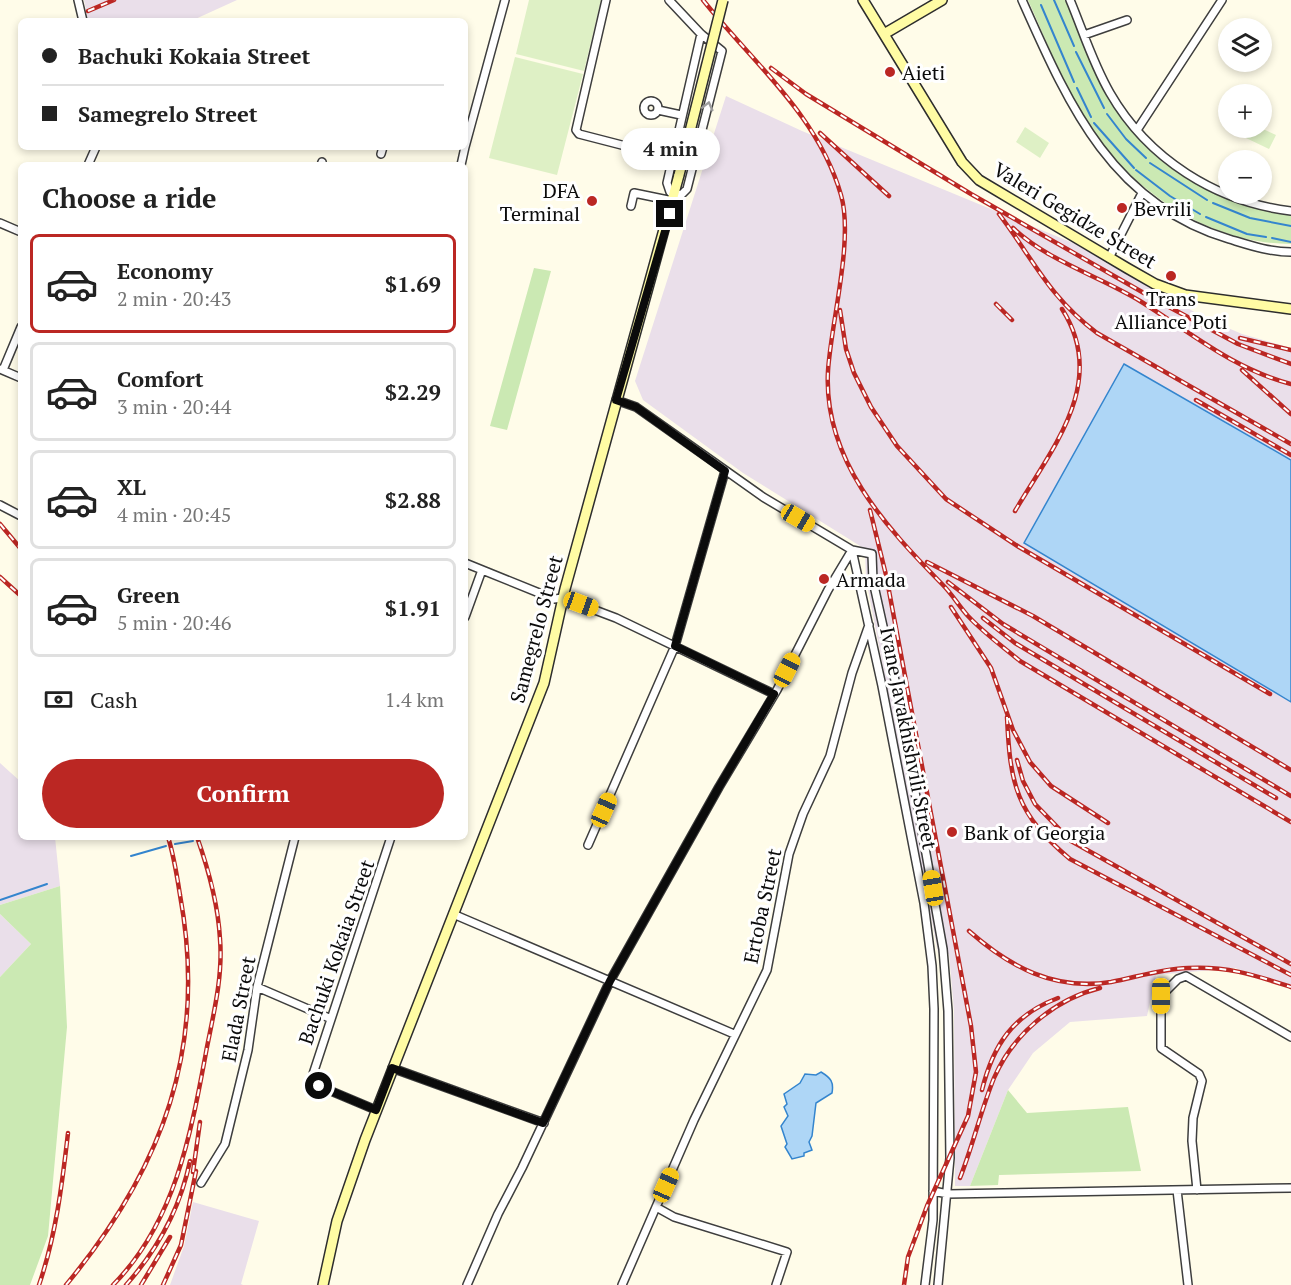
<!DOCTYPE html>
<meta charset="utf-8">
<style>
:root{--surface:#fff;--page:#f2f2f2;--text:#222;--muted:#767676;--line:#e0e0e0;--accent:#bb2723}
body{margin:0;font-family:"PT Serif",serif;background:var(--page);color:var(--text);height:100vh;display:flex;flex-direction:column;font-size:22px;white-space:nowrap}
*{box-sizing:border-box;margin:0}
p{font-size:20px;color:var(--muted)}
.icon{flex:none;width:33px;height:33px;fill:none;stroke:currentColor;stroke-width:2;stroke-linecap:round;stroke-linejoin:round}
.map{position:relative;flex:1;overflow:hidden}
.side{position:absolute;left:18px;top:162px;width:450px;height:678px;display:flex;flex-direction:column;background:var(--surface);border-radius:9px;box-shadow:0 3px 9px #0003}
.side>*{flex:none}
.guide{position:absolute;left:18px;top:18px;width:450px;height:132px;border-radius:9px;box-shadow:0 3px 9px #0003;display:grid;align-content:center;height:132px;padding:0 24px;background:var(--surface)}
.controls{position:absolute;left:1218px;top:18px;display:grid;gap:12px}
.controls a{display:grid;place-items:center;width:54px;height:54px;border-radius:50%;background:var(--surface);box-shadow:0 3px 9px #0003;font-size:30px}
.end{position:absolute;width:27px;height:27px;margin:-14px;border:8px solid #0b0b0b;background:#fff;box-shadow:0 0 0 3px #fff}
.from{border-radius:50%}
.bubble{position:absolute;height:42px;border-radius:21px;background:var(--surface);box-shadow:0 3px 9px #0003;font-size:20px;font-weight:800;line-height:42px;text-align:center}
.car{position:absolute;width:18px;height:36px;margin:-18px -9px;border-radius:8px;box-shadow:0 0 4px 2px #0007;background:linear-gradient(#f5c518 24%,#345 0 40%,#f5c518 0 76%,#345 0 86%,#f5c518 0)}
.guide b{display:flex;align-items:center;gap:21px;height:57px;font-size:22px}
.guide b+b{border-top:2px solid var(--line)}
.guide i{width:15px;height:15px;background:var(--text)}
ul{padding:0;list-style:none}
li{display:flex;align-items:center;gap:18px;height:99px;margin:0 12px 9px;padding:0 12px;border:3px solid var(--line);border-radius:9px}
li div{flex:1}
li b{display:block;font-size:22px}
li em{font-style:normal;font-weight:800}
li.selected{border-color:var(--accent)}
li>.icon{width:54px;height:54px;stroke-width:1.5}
h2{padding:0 24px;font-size:27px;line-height:72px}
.pay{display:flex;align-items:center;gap:15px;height:66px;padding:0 24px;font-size:22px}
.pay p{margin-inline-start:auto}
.primary-button{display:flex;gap:12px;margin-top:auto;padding:12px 24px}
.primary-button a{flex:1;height:69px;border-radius:36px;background:var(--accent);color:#fff;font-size:24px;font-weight:800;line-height:69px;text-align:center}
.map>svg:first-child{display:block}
</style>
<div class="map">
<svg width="1291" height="1285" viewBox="0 0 1291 1285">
<rect width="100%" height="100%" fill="#fffce9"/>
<path fill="#eadfea" d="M84,0H237L191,21H88Z
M726,96L802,131L1073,243L1205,318L1242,334L1291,348V460L1124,364L1024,542L1291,702V988L1235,968L1156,975L1147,1016L1070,1022L1033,1053L1008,1090L970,1186H955L954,1011L949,954L938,953L866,579L865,549L743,473L643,400L635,381Z
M0,763L21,782V837H55L60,886L0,905Z
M0,914L31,944L0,977Z
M193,1202L259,1221L241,1284L243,1285H170L184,1246Z"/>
<path fill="#cbe9b3" d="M1028,0H1065C1082,38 1099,80 1121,116C1158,173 1226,207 1291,213V244C1208,244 1128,189 1085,119C1062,82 1046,40 1028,0Z
M534,268L551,271L507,430L490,426Z
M60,886L67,1027L48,1236L30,1285H0V977L31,944L0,914V905Z
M1008,1090L1027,1113L1128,1107L1141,1171L999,1175L998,1185L970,1186Z"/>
<path fill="#def0c5" d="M529,0H601L584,71L516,54Z
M515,57L583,74L557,175L489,158Z
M1025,127L1049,143L1040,158L1016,142Z
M1251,128H1261L1276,135L1269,149L1246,138Z"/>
<path fill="#aed6f6" stroke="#3485ce" stroke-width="1.5" d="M1124,364L1291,460V702L1024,543Z
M821,1072C831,1078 834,1082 832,1093L816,1103L812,1136L809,1142L812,1150L804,1153V1156L792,1159L785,1147L787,1144L781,1126L788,1116L784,1107L787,1104L784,1094L800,1083L805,1074L816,1075Z"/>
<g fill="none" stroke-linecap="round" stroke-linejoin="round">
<path stroke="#3485ce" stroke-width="2" d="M1054,0L1074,46
M1041,5L1074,82
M1076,52L1104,108
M1077,88L1091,117
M1107,114L1126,139L1146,158
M1094,123L1134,168
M1150,163L1207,200
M1136,170L1170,196L1200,214
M1213,203L1250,218L1291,226
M1206,217L1247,234L1266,237
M1272,238L1291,242
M202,839L208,838
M175,844L193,841
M131,856L166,846
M0,900L47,884"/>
<defs>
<path id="street" d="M78,0L83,21
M606,0L576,130L579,134L672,158
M669,0L701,34L722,51L687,189L681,195L670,192L667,183L701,34
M1022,0C1068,103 1111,204 1229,239C1249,245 1269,252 1291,252
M1070,0C1083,31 1093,64 1110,93C1148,159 1216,202 1291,211
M1084,35L1127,20
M644 108a7 7 0 1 1 14 0a7 7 0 1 1-14 0Z
M658,110L681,115
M1137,130L1222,0
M465,147L505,0
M381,154L383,147
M88,165L96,147
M321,165L322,162
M461,165L465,147
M631,206L634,193L673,201
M0,223L21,232
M1109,258L1142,193
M0,369L21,378
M3,370L21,327
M616,400L636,407L763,497L852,550L872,554L873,581L896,685L943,949L948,1011L950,1158L938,1285
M0,505L21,516
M852,550L882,686L924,903L932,966L934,1009L933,1220L925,1285
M465,563L554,599L563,598L616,618L774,694
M465,617L482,570
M588,845L675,646L725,471
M453,914L734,1034
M257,987L329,1018
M392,1068L544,1123
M376,1110L319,1086L314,1082L313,1074L391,837
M201,1183L225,1144L248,1050L257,987L295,837
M1177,1190L1188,1285
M1197,1190L1192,1141L1193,1118L1202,1081L1199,1074L1161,1048V996L1178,979L1186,976L1291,1037
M933,1191L948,1194L1291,1188
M656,1207L674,1217L787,1252L776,1285
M467,1285L498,1214L522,1168L610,981L719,787L777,690L828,590L852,550
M622,1285L694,1120L767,970L789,854L803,814L830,756L852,673L869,625"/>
<path id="secondary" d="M863,0L962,162L979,180L1127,268L1155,284L1185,295L1291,309
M884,34L942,0
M323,1285L337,1221L365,1140L544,683L565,589L679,175"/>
</defs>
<use href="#street" stroke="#3e3e3e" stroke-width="10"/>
<use href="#secondary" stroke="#2d2d2d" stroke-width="12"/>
<use href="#street" stroke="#fff" stroke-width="7"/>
<use href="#secondary" stroke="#fffca4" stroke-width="9"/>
<defs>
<path id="rail" d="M703,0C753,63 818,115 841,195C854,240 831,322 828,371C823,459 885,526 942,584C952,594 959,606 968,616C984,633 1002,646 1020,661L1291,822
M88,11L114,0
M771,68L806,94L971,194L1156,300L1238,344L1291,364
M820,133L889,196
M999,214C1033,259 1049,297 1097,333L1291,444
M1013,228C1048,261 1099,276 1140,301C1190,332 1233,369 1291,384
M996,304L1012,320
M840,310L846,349L854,373L871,407L897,446L946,499L1019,547L1270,694
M1240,338L1291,350
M1242,370L1291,414
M1196,400L1291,455
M870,510L886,575L971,1026L976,1072L968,1116L927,1206L908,1257L904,1285
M1015,511C1052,448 1109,382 1062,309
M0,524L21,549
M927,562L1033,616L1291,770
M0,577L21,596
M948,582L1003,624L1291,796
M951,607L991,668L1013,730L1030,762L1051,786L1108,823
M983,618L1015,643L1276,798
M1007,717C1010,784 1016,814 1070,859L1291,975
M1017,760L1023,781L1035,804L1071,841L1291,964
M969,931C1010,967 1054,991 1111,982C1137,977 1161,969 1188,968C1228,966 1254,975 1291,987
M982,1090C993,1045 1013,1015 1058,998
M193,1172L200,1122
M960,1178C973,1145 981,1110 994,1078C1013,1034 1055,999 1100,988
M39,1285C56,1235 62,1185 68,1133
M66,1285C163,1168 208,1047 180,895C177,876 174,856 168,837
M113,1285C176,1221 191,1133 207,1047C214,1012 223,975 220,939C218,903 209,871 197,837
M126,1285C158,1249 180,1209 190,1161
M141,1285L170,1237
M163,1285L181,1245L196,1171"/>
</defs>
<use href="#rail" stroke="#bb2723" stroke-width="4.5"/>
<use href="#rail" stroke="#fff" stroke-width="2" stroke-dasharray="7" stroke-linecap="butt"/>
<defs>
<path id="secondary-bridge" d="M679,175L723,0"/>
</defs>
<use href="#secondary-bridge" stroke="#2d2d2d" stroke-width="12" stroke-linecap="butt"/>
<use href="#secondary-bridge" stroke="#fffca4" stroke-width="9"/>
</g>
<defs><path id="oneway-chevron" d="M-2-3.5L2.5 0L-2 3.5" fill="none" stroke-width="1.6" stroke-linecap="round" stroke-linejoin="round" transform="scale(1.5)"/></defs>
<use stroke="#9d9d9d" href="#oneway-chevron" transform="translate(708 106) rotate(-76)"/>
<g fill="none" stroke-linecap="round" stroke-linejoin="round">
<path stroke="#0b0b0b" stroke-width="8" d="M319,1086L376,1110L392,1068L543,1123L610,981L719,787L774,694L675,646L725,471L636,407L616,400L670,214"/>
</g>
<g fill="#bb2723" stroke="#fff" stroke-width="2">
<circle cx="890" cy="72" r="6"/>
<circle cx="592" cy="201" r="6"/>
<circle cx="1122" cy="208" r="6"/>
<circle cx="1171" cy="276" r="6"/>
<circle cx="824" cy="579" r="6"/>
<circle cx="952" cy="832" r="6"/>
</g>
<g text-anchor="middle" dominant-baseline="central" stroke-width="6" stroke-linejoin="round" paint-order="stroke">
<g font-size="20" fill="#0b0b0b" stroke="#fff" text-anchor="start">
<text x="902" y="72">Aieti</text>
<text x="580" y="190" text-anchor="end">DFA<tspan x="580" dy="23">Terminal</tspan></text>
<text x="1134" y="208">Bevrili</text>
<text x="1171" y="298" text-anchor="middle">Trans<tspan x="1171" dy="23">Alliance Poti</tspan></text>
<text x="836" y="579">Armada</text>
<text x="964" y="832">Bank of Georgia</text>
</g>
<g font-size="20" fill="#0b0b0b" stroke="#fff">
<text transform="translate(1075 215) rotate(31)">Valeri Gegidze Street</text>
<text transform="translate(536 629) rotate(-75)">Samegrelo Street</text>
<text transform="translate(909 738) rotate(79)">Ivane Javakhishvili Street</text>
<text transform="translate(762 906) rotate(-78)">Ertoba Street</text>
<text transform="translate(336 952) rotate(-71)">Bachuki Kokaia Street</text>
<text transform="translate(238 1009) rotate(-79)">Elada Street</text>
</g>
</g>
</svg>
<div class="controls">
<a><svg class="icon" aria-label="layers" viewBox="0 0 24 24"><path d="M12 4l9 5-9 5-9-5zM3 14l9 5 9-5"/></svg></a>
<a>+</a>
<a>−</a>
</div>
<i class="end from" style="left:319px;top:1086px"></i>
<i class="end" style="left:670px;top:214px"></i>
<div class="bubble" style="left:621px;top:128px;width:99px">4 min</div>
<i class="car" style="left:798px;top:518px;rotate:120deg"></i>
<i class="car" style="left:581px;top:604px;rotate:110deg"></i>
<i class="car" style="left:787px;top:670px;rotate:27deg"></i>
<i class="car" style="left:604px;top:810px;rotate:24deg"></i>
<i class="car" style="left:933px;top:888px;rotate:351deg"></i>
<i class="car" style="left:1161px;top:996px;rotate:180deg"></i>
<i class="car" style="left:666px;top:1185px;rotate:24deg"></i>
<div class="guide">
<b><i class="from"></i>Bachuki Kokaia Street</b>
<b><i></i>Samegrelo Street</b>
</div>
<section class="side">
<h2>Choose a ride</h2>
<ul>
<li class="selected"><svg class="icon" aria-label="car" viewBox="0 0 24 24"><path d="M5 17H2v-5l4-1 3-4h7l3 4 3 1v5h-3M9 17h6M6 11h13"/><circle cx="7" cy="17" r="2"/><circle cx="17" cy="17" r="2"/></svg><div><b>Economy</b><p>2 min · 20:43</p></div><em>$1.69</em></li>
<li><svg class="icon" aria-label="car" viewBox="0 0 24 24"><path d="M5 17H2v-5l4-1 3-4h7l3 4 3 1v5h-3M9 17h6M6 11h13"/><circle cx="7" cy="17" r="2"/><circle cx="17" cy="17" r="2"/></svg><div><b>Comfort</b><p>3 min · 20:44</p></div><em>$2.29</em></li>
<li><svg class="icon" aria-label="car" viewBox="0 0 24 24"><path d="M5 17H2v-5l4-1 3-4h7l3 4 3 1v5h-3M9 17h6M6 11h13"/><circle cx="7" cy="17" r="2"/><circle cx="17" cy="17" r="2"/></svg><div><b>XL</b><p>4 min · 20:45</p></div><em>$2.88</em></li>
<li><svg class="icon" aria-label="car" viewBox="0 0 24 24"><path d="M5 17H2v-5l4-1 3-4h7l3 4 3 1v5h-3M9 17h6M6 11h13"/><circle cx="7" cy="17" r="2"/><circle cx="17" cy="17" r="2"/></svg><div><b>Green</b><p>5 min · 20:46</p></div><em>$1.91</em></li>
</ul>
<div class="pay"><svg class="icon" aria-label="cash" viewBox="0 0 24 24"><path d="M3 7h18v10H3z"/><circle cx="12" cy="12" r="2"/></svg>Cash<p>1.4 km</p></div>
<div class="primary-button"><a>Confirm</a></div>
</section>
</div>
